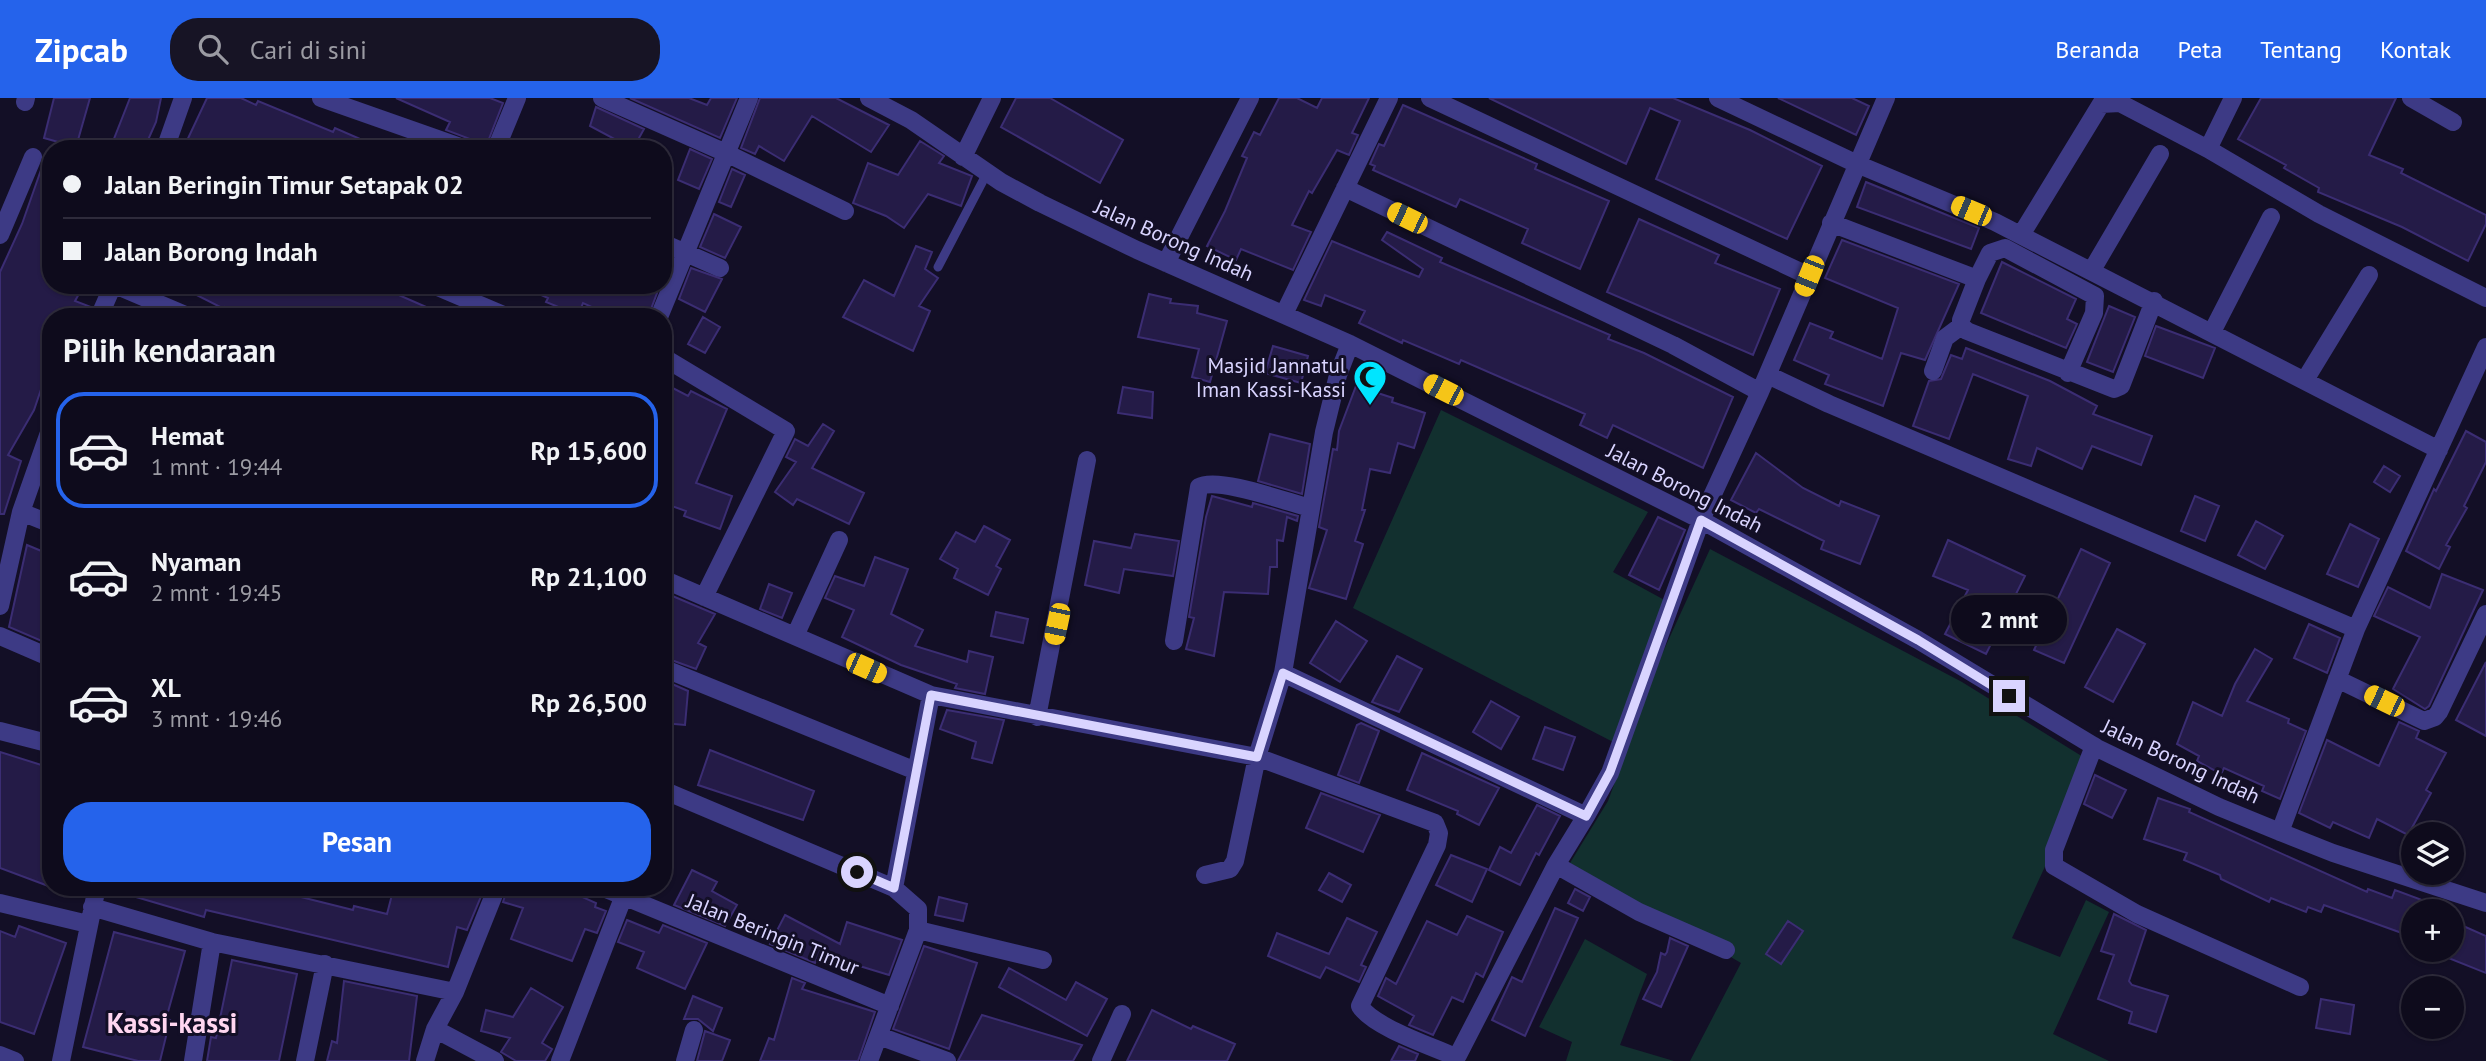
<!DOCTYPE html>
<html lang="id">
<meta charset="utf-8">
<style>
:root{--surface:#0e0b1c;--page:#171425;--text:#f1f3f6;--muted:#9b9ba3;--line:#2e2b3b;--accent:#2563eb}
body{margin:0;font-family:"PT Sans",sans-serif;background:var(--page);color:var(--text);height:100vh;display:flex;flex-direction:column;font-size:26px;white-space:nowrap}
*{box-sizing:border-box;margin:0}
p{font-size:23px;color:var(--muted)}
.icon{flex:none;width:38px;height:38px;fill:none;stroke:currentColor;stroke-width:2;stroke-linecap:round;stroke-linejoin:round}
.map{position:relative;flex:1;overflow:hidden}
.sheet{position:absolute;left:42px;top:210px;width:630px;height:588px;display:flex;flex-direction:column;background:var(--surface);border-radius:28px;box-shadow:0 2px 5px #0004,0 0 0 2px var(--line)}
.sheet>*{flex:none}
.top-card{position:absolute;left:42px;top:42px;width:630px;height:154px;border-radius:28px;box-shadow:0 2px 5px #0004,0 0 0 2px var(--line);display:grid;align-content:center;height:154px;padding:0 21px;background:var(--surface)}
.fabs{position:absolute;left:2401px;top:724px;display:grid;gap:14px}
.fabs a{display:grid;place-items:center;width:63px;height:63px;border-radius:50%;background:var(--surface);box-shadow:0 2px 5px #0004,0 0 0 2px var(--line);font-size:35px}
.end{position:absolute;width:32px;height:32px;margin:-16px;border:9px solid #d9d4ff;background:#111;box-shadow:0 0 0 4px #111}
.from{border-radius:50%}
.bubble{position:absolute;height:49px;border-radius:24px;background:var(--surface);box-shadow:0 2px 5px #0004,0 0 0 2px var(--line);font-size:23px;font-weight:800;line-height:49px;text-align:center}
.car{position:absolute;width:21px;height:42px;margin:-21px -10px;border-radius:9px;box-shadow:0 0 5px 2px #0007;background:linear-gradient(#f5c518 24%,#345 0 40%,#f5c518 0 76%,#345 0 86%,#f5c518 0)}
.top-card b{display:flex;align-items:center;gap:24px;height:66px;font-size:26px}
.top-card b+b{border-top:2px solid var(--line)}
.top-card i{width:18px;height:18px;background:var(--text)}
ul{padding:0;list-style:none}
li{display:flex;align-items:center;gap:21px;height:116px;margin:0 14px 10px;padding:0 7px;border:4px solid transparent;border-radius:28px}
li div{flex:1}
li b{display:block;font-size:26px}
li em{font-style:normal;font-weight:800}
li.selected{border-color:var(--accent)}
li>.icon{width:63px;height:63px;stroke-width:1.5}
h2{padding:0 21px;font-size:32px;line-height:84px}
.cta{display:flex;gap:14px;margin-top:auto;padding:14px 21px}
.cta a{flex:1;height:80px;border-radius:28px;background:var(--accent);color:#fff;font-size:28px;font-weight:800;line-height:80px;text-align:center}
header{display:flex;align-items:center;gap:42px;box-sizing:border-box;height:98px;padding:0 35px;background:var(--accent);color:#fff}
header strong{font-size:33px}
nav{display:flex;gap:38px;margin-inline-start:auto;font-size:24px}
.search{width:490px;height:63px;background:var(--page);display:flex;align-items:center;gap:18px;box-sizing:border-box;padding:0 24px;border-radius:28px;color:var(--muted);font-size:26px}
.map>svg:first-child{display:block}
</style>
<header>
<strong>Zipcab</strong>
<div class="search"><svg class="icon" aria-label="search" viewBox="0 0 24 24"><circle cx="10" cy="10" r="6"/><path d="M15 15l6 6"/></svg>Cari di sini</div>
<nav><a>Beranda</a><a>Peta</a><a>Tentang</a><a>Kontak</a></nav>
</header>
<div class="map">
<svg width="2486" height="963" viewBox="0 0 2486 963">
<rect width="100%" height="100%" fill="#130f26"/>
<path fill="#12302f" d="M1441,312L1648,414L1613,474L1670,505L1615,645L1353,510Z
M1710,451L1962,584L2088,662L2048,762L2012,840L2060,859L2086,802L2109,814L2053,936L2109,963H1690L1741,865L1570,765L1608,703L1662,556Z
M1585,841L1647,876L1620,947L1674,963H1566L1572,944L1539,929Z"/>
<path fill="#241b47" stroke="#3b2d73" stroke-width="2" d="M54,0H90L76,49L44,40Z
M130,0H161L156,24L144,51H110Z
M207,0H241L256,7L258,3L333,34L335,30L383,51H183Z
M396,0H490L503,5L485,51H477L470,41L446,32L450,24Z
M630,0H689L707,7L711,0H737L720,40Z
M760,0H836L889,27L871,54L812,18L784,63L759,48L755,56L741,50Z
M1016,0H1050L1123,42L1100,85L1001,29Z
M1279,0H1297L1317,10L1322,0H1369L1352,35L1358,37L1349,57L1337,52L1312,95L1309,93L1292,127L1311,134L1293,172L1241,151L1236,162L1207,148L1225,113L1247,60L1242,58L1254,34L1260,37Z
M1489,0H1673L1750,32L1822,68L1787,141L1656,81L1680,23L1650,10L1626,66Z
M1778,0H1852L1869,8L1856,37Z
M2261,0H2396L2369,57L2403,71L2401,75L2486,117V126L2468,163L2402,129L2318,94L2319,90L2284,70L2286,67L2238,41Z
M1403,7L1537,66L1535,71L1609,103L1580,171L1522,145L1528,131L1460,101L1456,109L1373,72L1375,68L1370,66L1379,46L1384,48Z
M596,9L644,31L633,51L590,28Z
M920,43L944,58L939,65L972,78L961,108L928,96L904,130L886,118L853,105L868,65L898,77Z
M690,51L712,61L699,91L678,82Z
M48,52L51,140L47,152L51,154V187H84L75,203L91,209L88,219H51V262L34,312L8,357L21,363L4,416H0V174L22,126Z
M732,71L745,77L731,109L719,104Z
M1866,84L1979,130L1971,151L1857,109Z
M714,116L741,129L725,160L700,149Z
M1639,121L1719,157L1715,165L1780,191L1753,257L1607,194Z
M1387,134L1442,160L1440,164L1610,237L1608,241L1644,255L1733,299L1703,370L1613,327L1607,340L1580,327L1585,316L1461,262L1459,266L1403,242L1402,245L1359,225L1365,213L1325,197L1321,208L1304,202L1332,143L1419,179L1423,171L1382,142Z
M1842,142L1959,186L1925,262L1901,255L1883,308L1825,286L1829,277L1794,262L1810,225L1833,234L1830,240L1882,261L1898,210L1825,180Z
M916,148L932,154L925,171L938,180L919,208L930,213L913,253L843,219L864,182L894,198Z
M2002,164L2076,201L2067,221L2077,226L2066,250L1981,215Z
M691,170L722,181L705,214L679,201Z
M177,187H376L449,219H249L225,209L224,211Z
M519,187H660L648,219H614L583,205L578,217L546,204L548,200Z
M1149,196L1171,201L1170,205L1198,208L1197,215L1227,223L1210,284L1192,279L1199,251L1138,239Z
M2109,208L2135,219L2113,274L2087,264Z
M703,219L720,229L705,255L688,246Z
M2156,228L2215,250L2203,280L2145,258Z
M1273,248L1308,258L1301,285L1265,275Z
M1966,250L2050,283L2097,308L2093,316L2152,338L2141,367L2092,348L2082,371L2037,350L2031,368L2008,361L2028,298L1973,276L1949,341L1913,328L1929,283L1941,281L1951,257L1962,261Z
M663,285L688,298L691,293L727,311L696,385L732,398L720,431L684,418L686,413L663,405Z
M1356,288L1393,300L1392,304L1425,315L1414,350L1398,345L1390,375L1370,371L1362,412H1365L1355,443L1363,446L1346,501L1309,490L1327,432L1319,429L1333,351L1337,352L1339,333Z
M1123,289L1153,294L1152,320L1118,315Z
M823,326L834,333L812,370L864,395L849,426L797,401L793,407L775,394L796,364L786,359L795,341L808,348Z
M2466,333L2486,344V364L2464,408L2467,410L2446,447L2450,449L2439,471L2406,453L2434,391L2436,393Z
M1270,336L1310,346L1302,396L1258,383Z
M1756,355L1803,390L1839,408L1841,403L1879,418L1860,466L1821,451L1824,443L1759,411L1756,415L1731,402Z
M2384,368L2400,378L2390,394L2374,384Z
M1212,398L1252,409L1253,405L1298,418L1297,423L1287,419L1283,443L1277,442V469H1270L1268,496L1224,494L1214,558L1186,551L1194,520L1189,519L1206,419Z
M2195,398L2219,408L2205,443L2181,433Z
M1658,419L1685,432L1659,492L1629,477Z
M2256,423L2283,438L2265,471L2238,457Z
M2350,426L2379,441L2358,489L2327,476Z
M984,428L1010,442L996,468L1001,471L988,497L954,480L958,471L940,461L956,434L975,444Z
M1135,436L1179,443L1173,478L1124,471L1119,495L1085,487L1094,443L1131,450Z
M1948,442L2025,478L1986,556L1945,536L1968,492L1933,478Z
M27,447L51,457V547L9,529Z
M2081,451L2110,465L2064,565L2034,552Z
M875,459L908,471L891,516L923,532L915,548L967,564L969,553L993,559L985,596L955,590L957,586L901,567L842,539L854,512L825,500L835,478L864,488Z
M2442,476L2483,492L2429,608L2425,611L2393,591L2420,539L2374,518L2388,489L2430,510Z
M769,486L792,495L782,520L760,511Z
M663,494L715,516L698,545L706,549L696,571L663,559Z
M996,514L1028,521L1023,545L991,538Z
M1336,523L1367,543L1340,584L1310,565Z
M2309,526L2340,540L2327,575L2294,560Z
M2117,531L2145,546L2113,604L2085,589Z
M2255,551L2272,561L2247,603L2289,621L2288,625L2306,633L2280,701L2262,693L2264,688L2224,670L2221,676L2197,663L2199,658L2177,646L2193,604L2222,618L2235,586Z
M1397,558L1422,571L1399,614L1372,604Z
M2486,564V638L2456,622Z
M663,582L688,593L685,627L663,625Z
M1491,603L1519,619L1501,651L1473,634Z
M947,612L1004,622L992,665L972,660L976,644L940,631Z
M2399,624L2419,633L2416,640L2446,655L2426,692L2431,695L2408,737L2377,721L2369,740L2333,724L2330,730L2299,715L2327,642L2379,668Z
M1361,625L1379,633L1359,685L1338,677L1357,627Z
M1545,629L1575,639L1563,672L1533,661Z
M710,652L814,693L803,722L698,687Z
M0,654L51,670V789L0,770Z
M1422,655L1499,690L1479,727L1457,716L1458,713L1407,692Z
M2095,677L2126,692L2112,720L2084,706Z
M1321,695L1380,717L1363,754L1306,730Z
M2158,700L2190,711L2189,714L2367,794L2368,791L2392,800L2395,792L2422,802L2417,814H2413V839L2324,807L2321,814L2308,809L2306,814L2271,800L2269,804L2221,781L2220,777L2184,762L2187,755L2144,741Z
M1537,707L1560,718L1539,757L1536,755L1520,787L1489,772L1500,749L1511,755Z
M1451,757L1487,771L1472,804L1436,787Z
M692,772L717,784L712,793L737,807L725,828L674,807Z
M1329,775L1351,787L1342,804L1319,792Z
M120,789H261L353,812L354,808L387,816L394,789H485L467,832L457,829L448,869L206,812L204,819L119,794Z
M508,789H560L596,805L595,809L606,813L597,835L585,831L572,863L511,841L523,810L503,804Z
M1575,791L1590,799L1583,813L1568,805Z
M939,799L967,806L963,823L935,817Z
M1555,810L1578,820L1525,938L1492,922L1512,879L1522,884Z
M2114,816L2146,832L2129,883L2132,887L2168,898L2156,934L2129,925L2132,914L2098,901L2114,857L2101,853Z
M785,817L840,846L847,824L902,842L889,877L820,856L815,865L770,846Z
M1467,818L1503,834L1483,879L1476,875L1463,904L1452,899L1433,937L1409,927L1414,918L1378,898L1386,880L1396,886L1427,823L1457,837Z
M1347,820L1377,834L1361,867L1366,869L1359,884L1326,869L1320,880L1268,858L1277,835L1329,856Z
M627,822L659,835L663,827L707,845L685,891L637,870L644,854L618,844Z
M1788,823L1803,833L1781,866L1766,856Z
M2452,823L2486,838V875L2431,853L2452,852Z
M19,828L66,845L34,936L0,924V833L15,839Z
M114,834L185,853L166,921L170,922L160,963H138L83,949Z
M1670,840L1688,848L1661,909L1643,901L1657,874L1661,855L1665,857L1667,854Z
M924,848L977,865L949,951L893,931Z
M232,862L297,876L279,963H207L211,939L216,940Z
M1009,870L1066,902L1076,884L1107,901L1087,938L999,889Z
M792,880L805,885L802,891L875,914L858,963H760L769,940L774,942Z
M344,883L417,898L409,963H327L332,943L337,945Z
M531,890L563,909L542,945L552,951L545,963H516L501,954L510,940L481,933L486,912L513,919Z
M693,898L722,910L713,933L698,921H684Z
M2321,901L2354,907L2350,936L2316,930Z
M1152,912L1191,931L1193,928L1235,946L1227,963H1127Z
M982,917L1082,947L1073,963H958Z
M705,933L730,942L722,963H697Z
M1399,948L1418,956L1415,963H1391Z"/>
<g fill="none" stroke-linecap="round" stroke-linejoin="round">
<path stroke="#3d3a85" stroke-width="9" d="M938,169L987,75"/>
<path stroke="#3d3a85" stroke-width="18" d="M321,0L466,51
M602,0L726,55L845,113
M869,0L911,22L1001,84L1040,105L1137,152L1350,246L1701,422L1918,542L2097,650L2219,709L2280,734L2333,755L2486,805
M1430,0L1809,178
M1718,0L1857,66L1995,124L2439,352
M2411,0L2453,24
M25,4L26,0
M165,51L183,0
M496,51L517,0
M2208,51L2319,116L2486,200
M963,59L992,0
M1345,90L1673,247L1760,294
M1831,125L1977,181L1961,222V228L1967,233L2114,291L2121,288L2154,203
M0,137L33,59
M2021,137L2101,6L2120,5L2208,51L2233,0
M663,145L720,170
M1166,165L1250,0
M2092,172L2160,56
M1977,181L1990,155L2005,150L2095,198L2094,215L2068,275
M115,187L190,219
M433,187L508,219
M1284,216L1389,0
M99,219L113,187
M659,219L749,0
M2212,234L2271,119
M663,259L786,333L704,499
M1933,273L1945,240L1961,228
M1768,277L1829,306L2356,531
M2305,282L2369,177
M21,414L51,426
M663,481L931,597L1257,659L1435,725L1439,735L1437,747L1360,908C1372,928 1428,947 1451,957H1458L1556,767L1586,718L1283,575
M0,508L21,414L51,329
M0,538L51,560
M795,538L839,442
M1174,543L1199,389C1217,378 1287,404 1310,410
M663,570L916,673
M2337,581L2424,623L2435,619L2439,614L2486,516
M1037,619L1087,362
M0,633L51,646
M2094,648L2054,752V768L2137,816L2300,889
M663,692L894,790L918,811V832L869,963
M1586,718L1610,675L1701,422L1760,294L1886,0
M2280,734L2356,531L2486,249
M1556,767L1639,814L1726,852
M1205,777L1230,771L1235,763L1257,659L1283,575L1324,334L1338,277L1350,246
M601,789L890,908
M894,790L931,597
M0,805L88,826
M92,809L212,844L455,894
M918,832L1043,862
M435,931L495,963
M879,938L947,963
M0,957L15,963
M61,963L97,789
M193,963L212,844
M305,963L325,866
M425,963L435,931L455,894L497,789
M560,963L623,800
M685,963L694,932
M1101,963L1122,916"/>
</g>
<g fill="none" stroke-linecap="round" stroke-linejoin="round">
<path stroke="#d9d4ff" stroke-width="9" d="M857,774L894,790L931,597L1257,659L1283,575L1586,718L1610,674L1701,422L1918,542L2009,598"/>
</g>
<defs>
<symbol id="mosque-pin" viewBox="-11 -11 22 30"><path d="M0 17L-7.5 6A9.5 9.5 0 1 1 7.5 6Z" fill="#00e5ff" stroke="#130f26"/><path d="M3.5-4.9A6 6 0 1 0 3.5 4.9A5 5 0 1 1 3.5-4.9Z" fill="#111"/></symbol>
</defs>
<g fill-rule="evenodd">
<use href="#mosque-pin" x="1351" y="260" width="38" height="52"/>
</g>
<g text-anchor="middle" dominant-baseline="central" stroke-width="6" stroke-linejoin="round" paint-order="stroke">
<g font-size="21" fill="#d9d4ff" stroke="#130f26">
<text transform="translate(1174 142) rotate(24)">Jalan Borong Indah</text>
<text transform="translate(1685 390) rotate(27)">Jalan Borong Indah</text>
<text transform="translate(2181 663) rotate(25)">Jalan Borong Indah</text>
<text transform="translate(773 836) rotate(22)">Jalan Beringin Timur</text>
</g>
<g font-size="21" fill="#d9d4ff" stroke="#130f26" text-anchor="end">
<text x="1346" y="267">Masjid Jannatul<tspan x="1346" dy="24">Iman Kassi-Kassi</tspan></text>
</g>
<g font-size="28" font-weight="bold" fill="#ffd6f0" stroke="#130f26">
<text x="172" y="924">Kassi-kassi</text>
</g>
</g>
</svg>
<div class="fabs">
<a><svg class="icon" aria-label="layers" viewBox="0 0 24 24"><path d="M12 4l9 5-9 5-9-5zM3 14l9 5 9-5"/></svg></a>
<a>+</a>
<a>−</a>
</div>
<i class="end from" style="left:857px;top:774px"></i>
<i class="end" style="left:2009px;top:598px"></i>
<div class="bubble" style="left:1951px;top:497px;width:116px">2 mnt</div>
<i class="car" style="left:1971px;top:113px;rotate:293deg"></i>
<i class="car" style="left:1407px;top:120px;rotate:296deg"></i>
<i class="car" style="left:1809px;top:178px;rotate:202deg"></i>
<i class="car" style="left:1443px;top:292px;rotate:297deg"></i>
<i class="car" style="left:1057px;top:526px;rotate:192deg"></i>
<i class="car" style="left:866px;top:570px;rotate:114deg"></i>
<i class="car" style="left:2384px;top:603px;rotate:296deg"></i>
<div class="top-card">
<b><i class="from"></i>Jalan Beringin Timur Setapak 02</b>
<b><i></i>Jalan Borong Indah</b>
</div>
<section class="sheet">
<h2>Pilih kendaraan</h2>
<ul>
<li class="selected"><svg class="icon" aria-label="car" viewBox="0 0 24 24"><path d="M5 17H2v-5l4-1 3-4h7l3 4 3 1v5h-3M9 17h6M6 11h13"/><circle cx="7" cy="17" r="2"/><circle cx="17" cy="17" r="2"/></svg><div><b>Hemat</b><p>1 mnt · 19:44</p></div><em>Rp 15,600</em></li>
<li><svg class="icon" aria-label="car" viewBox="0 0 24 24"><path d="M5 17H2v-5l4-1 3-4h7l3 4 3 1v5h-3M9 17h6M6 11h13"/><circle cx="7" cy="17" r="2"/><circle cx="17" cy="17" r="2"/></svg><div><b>Nyaman</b><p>2 mnt · 19:45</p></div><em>Rp 21,100</em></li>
<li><svg class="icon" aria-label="car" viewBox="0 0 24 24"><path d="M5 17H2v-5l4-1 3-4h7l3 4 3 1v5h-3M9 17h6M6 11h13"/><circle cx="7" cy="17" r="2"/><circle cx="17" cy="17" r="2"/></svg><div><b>XL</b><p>3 mnt · 19:46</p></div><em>Rp 26,500</em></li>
</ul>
<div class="cta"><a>Pesan</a></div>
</section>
</div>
